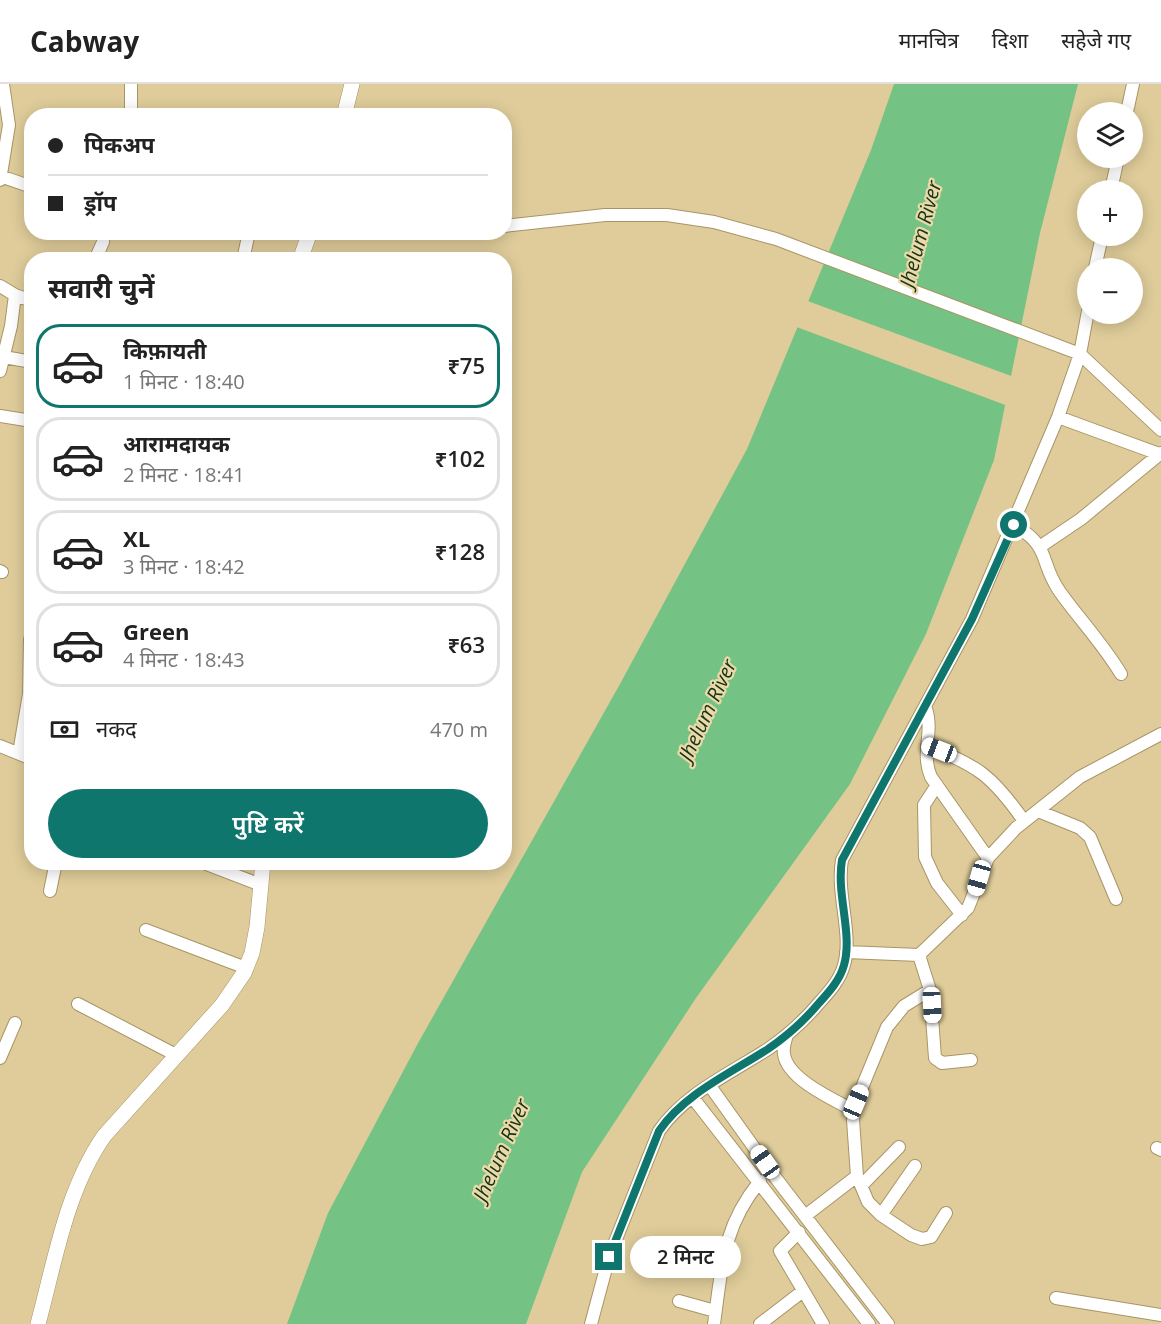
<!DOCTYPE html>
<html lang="hi">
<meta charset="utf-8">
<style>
:root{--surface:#fff;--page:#f6f6f6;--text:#222;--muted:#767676;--line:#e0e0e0;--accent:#0f766e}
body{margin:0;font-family:"Open Sans","Noto Sans Devanagari",sans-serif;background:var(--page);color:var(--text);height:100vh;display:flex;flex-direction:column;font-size:22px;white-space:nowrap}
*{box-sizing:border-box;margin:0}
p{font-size:20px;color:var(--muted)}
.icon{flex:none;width:33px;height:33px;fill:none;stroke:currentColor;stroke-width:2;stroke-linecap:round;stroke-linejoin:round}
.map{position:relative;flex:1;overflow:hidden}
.side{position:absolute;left:24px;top:168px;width:488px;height:618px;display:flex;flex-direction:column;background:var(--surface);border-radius:24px;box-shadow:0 3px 15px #0003}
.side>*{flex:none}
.top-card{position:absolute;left:24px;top:24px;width:488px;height:132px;border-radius:24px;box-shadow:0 3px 15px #0003;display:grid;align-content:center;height:132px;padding:0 24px;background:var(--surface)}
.tools{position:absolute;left:1077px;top:18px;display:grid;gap:12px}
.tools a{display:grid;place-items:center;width:66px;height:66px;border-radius:50%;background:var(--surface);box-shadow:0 3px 15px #0003;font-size:30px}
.end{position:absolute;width:27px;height:27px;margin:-14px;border:8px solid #0f766e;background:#fff;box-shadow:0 0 0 3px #fff}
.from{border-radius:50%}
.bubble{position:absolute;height:42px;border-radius:21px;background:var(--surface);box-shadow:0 3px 15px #0003;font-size:20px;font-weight:600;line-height:42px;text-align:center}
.car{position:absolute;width:18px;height:36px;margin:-18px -9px;border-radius:8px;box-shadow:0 0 4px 2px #0007;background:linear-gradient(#fff 24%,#345 0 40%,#fff 0 76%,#345 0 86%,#fff 0)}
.top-card b{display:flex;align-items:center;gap:21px;height:57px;font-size:22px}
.top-card b+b{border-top:2px solid var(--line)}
.top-card i{width:15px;height:15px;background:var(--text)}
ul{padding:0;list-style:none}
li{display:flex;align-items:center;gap:18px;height:84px;margin:0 12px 9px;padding:0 12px;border:3px solid var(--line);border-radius:24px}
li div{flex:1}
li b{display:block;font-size:22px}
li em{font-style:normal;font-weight:600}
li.current{border-color:var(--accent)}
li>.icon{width:54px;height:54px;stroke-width:1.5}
h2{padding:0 24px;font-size:27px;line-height:72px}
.pay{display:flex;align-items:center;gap:15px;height:66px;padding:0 24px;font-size:22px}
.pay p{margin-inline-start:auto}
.button{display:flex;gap:12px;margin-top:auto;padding:12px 24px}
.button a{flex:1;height:69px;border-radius:36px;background:var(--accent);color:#fff;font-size:24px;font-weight:600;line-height:69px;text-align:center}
header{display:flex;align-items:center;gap:36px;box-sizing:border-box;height:84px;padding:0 30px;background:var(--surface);border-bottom:2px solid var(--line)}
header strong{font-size:28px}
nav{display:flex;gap:33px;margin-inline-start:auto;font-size:21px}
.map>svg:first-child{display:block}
</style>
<header>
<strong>Cabway</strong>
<nav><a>मानचित्र</a><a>दिशा</a><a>सहेजे गए</a></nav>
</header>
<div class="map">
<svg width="1161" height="1240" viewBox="0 0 1161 1240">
<rect width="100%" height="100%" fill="#dfcc9a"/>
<path fill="#74c384" d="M894,0H1078L1040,149L994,376L926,550L850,700L696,914L582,1088L526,1240H287L328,1129L417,961L620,600L747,365L871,66Z"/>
<path fill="#dfcc9a" d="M805,216L1014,293L1008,322L794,242Z"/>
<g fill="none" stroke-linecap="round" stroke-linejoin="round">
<defs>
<path id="minor" d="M1127,28L1133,0
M131,32V0
M0,92L32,103
M0,96L9,41L3,0
M1111,106L1118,74
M504,142L605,131H667L714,138L776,155L1080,270L1161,346
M95,176L103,158L104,148
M243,176L249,148
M1095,184L1102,152
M0,202L15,211L32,217
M4,273L32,278
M0,287L11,242L15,211
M0,332L32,337
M1058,333L1159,370
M1014,441C1053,464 1038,477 1060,508C1080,536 1103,560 1121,590
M1041,462L1081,435L1161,369
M0,487L2,488
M925,622C935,647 920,668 931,693L988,774
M0,662L32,675
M927,662C978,681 993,693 1024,737
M19,669L29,610L30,555
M937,701L924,721L925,773L937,799L962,831
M1038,727L1080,744L1090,753L1116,815
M201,778L261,801
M50,807L56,778
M146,846L246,884
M846,868L919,871L968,824L988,774L1016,744L1080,693L1161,650
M919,871L930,906L935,974L942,979L971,976
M930,906L904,922L887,943L856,1018L853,1036L857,1092L868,1118L881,1131L911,1151L922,1155L931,1153L946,1129
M78,920L176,971
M787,951C785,957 783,964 784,970C787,995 834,1016 853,1026
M0,974L15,939
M710,1002L778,1097L888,1240
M693,1014L869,1240
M1157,1064L1161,1066
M861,1102L899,1063
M881,1131L915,1082
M805,1132L857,1092
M799,1148L780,1167L823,1240
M1056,1214L1161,1231
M679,1217L715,1227
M591,1240L609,1173L659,1047C684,1010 731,989 768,965C787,952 804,937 819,919C829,908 840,896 844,881C853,850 836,810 842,776L972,535L1058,333L1080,270L1088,227
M714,1240C722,1183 722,1144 760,1097
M760,1240L803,1207"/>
<path id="tertiary" d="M344,32L352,0
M300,176L310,148
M38,1240C55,1177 66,1107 104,1052L222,921L244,889L252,869L257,843L263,778"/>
</defs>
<use href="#minor" stroke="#a89566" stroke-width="14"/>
<use href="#tertiary" stroke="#a89566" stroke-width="16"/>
<use href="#minor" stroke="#fff" stroke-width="12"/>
<use href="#tertiary" stroke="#fff" stroke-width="15"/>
</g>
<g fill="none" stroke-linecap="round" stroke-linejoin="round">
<path stroke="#0f766e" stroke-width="8" d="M609,1173L659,1047C684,1010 731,989 768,965C787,952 804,937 819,919C829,908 840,896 844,881C853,850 836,810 842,776L972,535L1014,441"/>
</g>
<g text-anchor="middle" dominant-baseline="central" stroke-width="4.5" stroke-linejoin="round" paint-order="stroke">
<g font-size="20" font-style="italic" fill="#13341b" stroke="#ecd9a7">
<text transform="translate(920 150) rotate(-75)">Jhelum River</text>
<text transform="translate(707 626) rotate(-65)">Jhelum River</text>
<text transform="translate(501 1066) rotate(-66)">Jhelum River</text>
</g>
</g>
</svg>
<div class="tools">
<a><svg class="icon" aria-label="layers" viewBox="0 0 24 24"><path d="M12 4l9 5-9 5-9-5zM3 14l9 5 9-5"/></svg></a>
<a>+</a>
<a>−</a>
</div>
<i class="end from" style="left:1014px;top:441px"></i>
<i class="end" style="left:609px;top:1173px"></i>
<div class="bubble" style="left:630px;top:1152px;width:111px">2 मिनट</div>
<i class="car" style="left:939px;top:666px;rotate:291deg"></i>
<i class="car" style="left:979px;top:794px;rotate:196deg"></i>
<i class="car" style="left:932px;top:921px;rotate:177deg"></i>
<i class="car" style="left:856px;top:1018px;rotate:23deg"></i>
<i class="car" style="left:765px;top:1078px;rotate:325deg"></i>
<div class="top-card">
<b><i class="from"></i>पिकअप</b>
<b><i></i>ड्रॉप</b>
</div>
<section class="side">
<h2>सवारी चुनें</h2>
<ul>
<li class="current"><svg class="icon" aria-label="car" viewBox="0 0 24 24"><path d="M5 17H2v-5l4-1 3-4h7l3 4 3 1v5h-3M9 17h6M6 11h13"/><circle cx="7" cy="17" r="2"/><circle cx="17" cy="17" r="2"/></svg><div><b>किफ़ायती</b><p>1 मिनट · 18:40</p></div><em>₹75</em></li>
<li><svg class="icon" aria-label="car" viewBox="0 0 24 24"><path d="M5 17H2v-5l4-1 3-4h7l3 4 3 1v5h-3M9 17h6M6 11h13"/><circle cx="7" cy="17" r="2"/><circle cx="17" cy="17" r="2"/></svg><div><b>आरामदायक</b><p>2 मिनट · 18:41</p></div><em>₹102</em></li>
<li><svg class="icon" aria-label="car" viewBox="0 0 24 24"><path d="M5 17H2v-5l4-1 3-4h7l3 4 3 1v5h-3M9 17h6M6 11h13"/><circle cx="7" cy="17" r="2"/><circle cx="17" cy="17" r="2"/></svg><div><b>XL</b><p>3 मिनट · 18:42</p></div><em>₹128</em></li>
<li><svg class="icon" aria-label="car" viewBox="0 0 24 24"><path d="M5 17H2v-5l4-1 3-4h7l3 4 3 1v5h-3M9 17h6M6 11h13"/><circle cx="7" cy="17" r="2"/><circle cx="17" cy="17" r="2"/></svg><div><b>Green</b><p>4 मिनट · 18:43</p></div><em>₹63</em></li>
</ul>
<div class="pay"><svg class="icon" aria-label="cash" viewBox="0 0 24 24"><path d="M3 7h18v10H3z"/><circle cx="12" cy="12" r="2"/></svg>नकद<p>470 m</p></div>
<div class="button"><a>पुष्टि करें</a></div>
</section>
</div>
